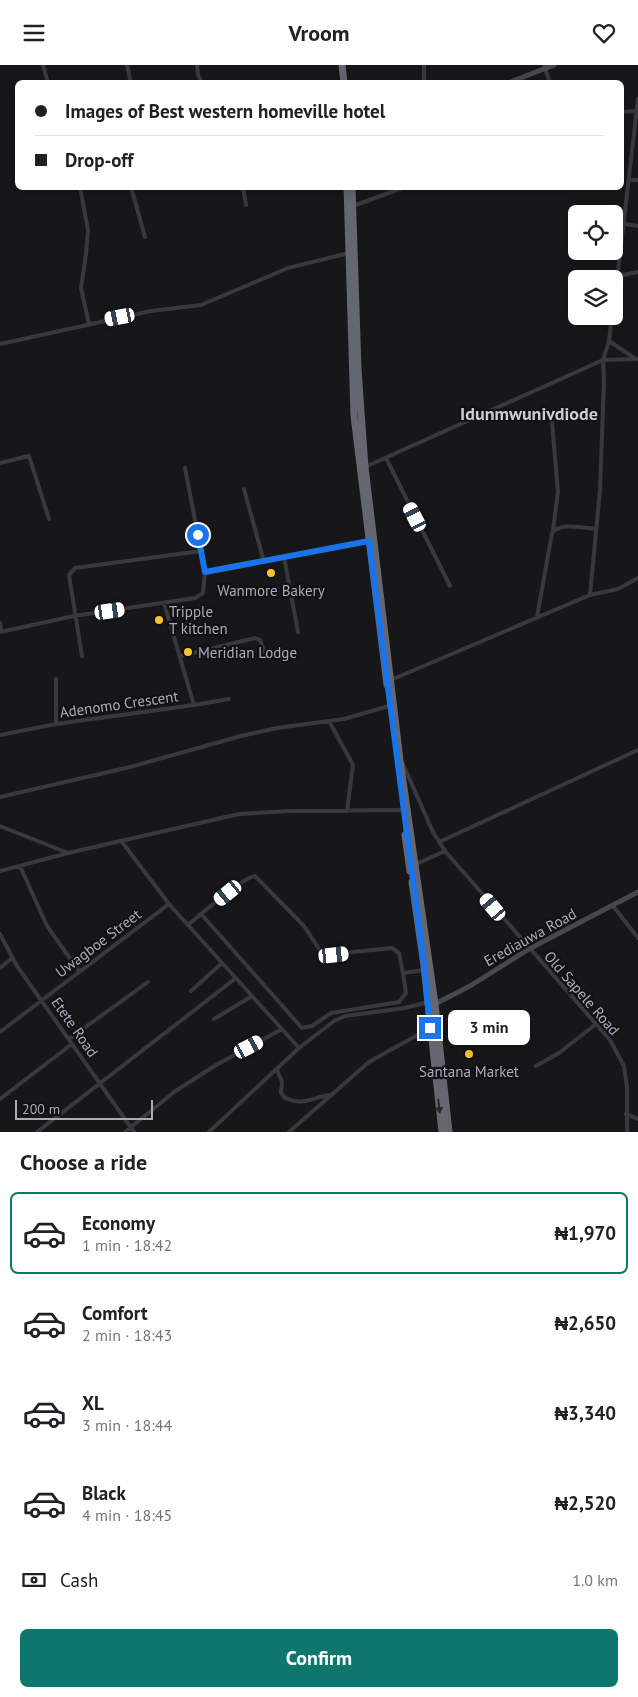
<!DOCTYPE html>
<meta charset="utf-8">
<style>
:root{--surface:#fff;--page:#f6f6f6;--text:#202124;--muted:#757577;--line:#e0e0e0;--accent:#0f766e}
body{margin:0;font-family:"PT Sans",sans-serif;background:var(--page);color:var(--text);height:100vh;display:flex;flex-direction:column;font-size:19px;white-space:nowrap}
*{box-sizing:border-box;margin:0}
p{font-size:16px;color:var(--muted)}
.icon{flex:none;width:28px;height:28px;fill:none;stroke:currentColor;stroke-width:2;stroke-linecap:round;stroke-linejoin:round}
.map{position:relative;height:1067px;overflow:hidden}
.sheet{display:flex;flex-direction:column;background:var(--surface);flex:1}
.sheet>*{flex:none}
.guide{position:absolute;left:15px;top:15px;width:609px;height:110px;border-radius:8px;box-shadow:0 2px 12px #0003;display:grid;align-content:center;height:110px;padding:0 20px;background:var(--surface)}
.controls{position:absolute;left:568px;top:140px;display:grid;gap:10px}
.controls a{display:grid;place-items:center;width:55px;height:55px;border-radius:8px;background:var(--surface);box-shadow:0 2px 12px #0003;font-size:25px}
.scale{position:absolute;left:15px;bottom:12px;width:138px;box-sizing:border-box;padding-left:5px;border:2px solid #a9adba;border-top:0;font-size:14px;line-height:18px;white-space:nowrap;color:#a9adba;-webkit-text-stroke:4px #121215;paint-order:stroke}
.end{position:absolute;width:22px;height:22px;margin:-11px;border:6px solid #1a73e8;background:#fff;box-shadow:0 0 0 2px #fff}
.from{border-radius:50%}
.bubble{position:absolute;height:35px;border-radius:8px;background:var(--surface);box-shadow:0 2px 12px #0003;font-size:16px;font-weight:600;line-height:35px;text-align:center}
.car{position:absolute;width:15px;height:30px;margin:-15px -8px;border-radius:6px;box-shadow:0 0 4px 1px #0007;background:linear-gradient(#fff 24%,#345 0 40%,#fff 0 76%,#345 0 86%,#fff 0)}
.guide b{display:flex;align-items:center;gap:18px;height:48px;font-size:19px}
.guide b+b{border-top:1px solid var(--line)}
.guide i{width:12px;height:12px;background:var(--text)}
ul{padding:0;list-style:none}
li{display:flex;align-items:center;gap:15px;height:82px;margin:0 10px 8px;padding:0 10px;border:2px solid transparent;border-radius:8px}
li div{flex:1}
li b{display:block;font-size:19px}
li em{font-style:normal;font-weight:600}
li.on{border-color:var(--accent)}
li>.icon{width:45px;height:45px;stroke-width:1.5}
h2{padding:0 20px;font-size:22px;line-height:60px}
.pay{display:flex;align-items:center;gap:12px;height:55px;padding:0 20px;font-size:19px}
.pay p{margin-inline-start:auto}
.cta{display:flex;gap:10px;margin-top:auto;padding:10px 20px}
.cta a{flex:1;height:58px;border-radius:8px;background:var(--accent);color:#fff;font-size:20px;font-weight:600;line-height:58px;text-align:center}
header{display:flex;justify-content:space-between;align-items:center;height:65px;padding:0 20px;background:var(--surface);font-size:22px;font-weight:600}
.map>svg:first-child{display:block}
</style>
<header><svg class="icon" aria-label="menu" viewBox="0 0 24 24"><path d="M4 6h16M4 12h16M4 18h16"/></svg>Vroom<svg class="icon" aria-label="heart" viewBox="0 0 24 24"><path d="M12 20l-8-8c-3-5 5-10 8-4 3-6 11-1 8 4z"/></svg></header>
<div class="map">
<svg width="638" height="1067" viewBox="0 0 638 1067">
<rect width="100%" height="100%" fill="#171719"/>
<g fill="none" stroke-linecap="round" stroke-linejoin="round">
<path stroke="#38393f" stroke-width="4" d="M43,0L48,18
M127,0L131,18
M197,0L198,10L202,18
M424,0V18
M544,0L550,18
M621,47L636,46
M630,115H638
M80,122L88,165L86,189L81,223L89,259
M131,122L145,172
M243,122L246,140
M353,141L405,122
M624,159L638,161
M619,211L638,207
M614,240L638,34
M609,276L636,294
M0,279L151,246L201,240L288,203L349,188
M552,357L558,427L553,465
M386,393L450,521
M0,398L29,391L49,454
M365,402L603,295L638,294
M244,424L264,497
M284,492L298,567
M205,507L369,476
M590,530L600,425L604,315L603,295L609,276L612,251
M537,552L552,468C560,457 584,463 596,464
M0,558L1,566
M0,567L74,551L195,533L203,528L205,507L185,403
M82,591L69,510L75,503L201,486
M180,591L255,573L260,575L265,589
M391,615L590,530L618,524L638,513
M194,640L229,634
M329,656L353,700L347,746
M56,659V614
M0,670L56,659L194,640L164,538
M402,697L433,767L445,786L610,975L624,1001L627,1022V1067
M0,732L130,702L241,671L277,663L344,654L389,641
M0,761L68,788
M122,777L169,839L299,983
M439,777L638,685
M414,800L445,786
M20,801L47,861L79,906
M0,806L68,788L239,749L290,746L403,745
M613,841L638,873
M202,850L302,963L312,961L331,948L399,937L406,928L403,908
M188,860C199,851 244,811 255,811L304,861L323,890L392,883L399,888L403,908L424,905
M0,869L17,901L134,1067
M0,903L12,893
M191,926L222,898
M214,954L252,931
M0,967L169,839
M69,974L148,917
M536,1001L559,988L596,959
M277,1005L282,1017L281,1028L285,1033C305,1042 313,1031 332,1030
M0,1034L72,979
M626,1049L638,1054
M37,1067L236,913
M125,1067L174,1027L216,1000L282,964
M209,1067L299,983L334,956L345,951L405,943L428,937
M289,1067L369,997L430,963"/>
<path stroke="#46484f" stroke-width="5" d="M508,18L554,0
M435,939L470,921L529,884L638,827"/>
<path stroke="#646670" stroke-width="7" d="M342,0L344,18
M347,122L354,351L387,620
M352,122L358,304L365,402L400,695L435,939L449,1067
M405,770L410,806
M412,817L424,901L442,1067"/>
</g>
<defs><path id="oneway-solid" d="M-6-.8H1V-3.2L6.5 0L1 3.2V.8H-6Z" transform="scale(1.25)"/></defs>
<use fill="#26272c" href="#oneway-solid" transform="translate(439 1041) rotate(83)"/>
<g fill="none" stroke-linecap="round" stroke-linejoin="round">
<path stroke="#1a73e8" stroke-width="6" d="M198,470L205,507L369,476L424,900L430,963"/>
</g>
<g fill="#fcc22c" stroke="#121215" stroke-width="2">
<circle cx="271" cy="508" r="5"/>
<circle cx="159" cy="555" r="5"/>
<circle cx="188" cy="587" r="5"/>
<circle cx="469" cy="989" r="5"/>
</g>
<g text-anchor="middle" dominant-baseline="central" stroke-width="4.5" stroke-linejoin="round" paint-order="stroke">
<g font-size="15" fill="#a9adba" stroke="#121215">
<text x="271" y="525">Wanmore Bakery</text>
<text x="169" y="546" text-anchor="start">Tripple<tspan x="169" dy="17">T kitchen</tspan></text>
<text x="198" y="587" text-anchor="start">Meridian Lodge</text>
<text x="469" y="1006">Santana Market</text>
</g>
<g font-size="15" fill="#a9adba" stroke="#121215">
<text transform="translate(119 639) rotate(-8)">Adenomo Crescent</text>
<text transform="translate(530 872) rotate(-29)">Erediauwa Road</text>
<text transform="translate(98 878) rotate(-37)">Uwagboe Street</text>
<text transform="translate(582 928) rotate(49)">Old Sapele Road</text>
<text transform="translate(75 962) rotate(55)">Etete Road</text>
</g>
<g font-size="18" font-weight="bold" fill="#caccd6" stroke="#121215">
<text x="529" y="348">Idunmwunivdiode</text>
</g>
</g>
</svg>
<div class="controls">
<a><svg class="icon" aria-label="locate" viewBox="0 0 24 24"><circle cx="12" cy="12" r="6"/><path d="M12 2v4M12 18v4M2 12h4M18 12h4"/></svg></a>
<a><svg class="icon" aria-label="layers" viewBox="0 0 24 24"><path d="M12 4l9 5-9 5-9-5zM3 14l9 5 9-5"/></svg></a>
</div>
<div class="scale">200 m</div>
<i class="end from" style="left:198px;top:470px"></i>
<i class="end" style="left:430px;top:963px"></i>
<div class="bubble" style="left:448px;top:945px;width:82px">3 min</div>
<i class="car" style="left:120px;top:252px;rotate:259deg"></i>
<i class="car" style="left:415px;top:452px;rotate:333deg"></i>
<i class="car" style="left:110px;top:546px;rotate:82deg"></i>
<i class="car" style="left:228px;top:828px;rotate:231deg"></i>
<i class="car" style="left:493px;top:842px;rotate:320deg"></i>
<i class="car" style="left:334px;top:890px;rotate:84deg"></i>
<i class="car" style="left:249px;top:982px;rotate:62deg"></i>
<div class="guide">
<b><i class="from"></i>Images of Best western homeville hotel</b>
<b><i></i>Drop-off</b>
</div>
</div>
<section class="sheet">
<h2>Choose a ride</h2>
<ul>
<li class="on"><svg class="icon" aria-label="car" viewBox="0 0 24 24"><path d="M5 17H2v-5l4-1 3-4h7l3 4 3 1v5h-3M9 17h6M6 11h13"/><circle cx="7" cy="17" r="2"/><circle cx="17" cy="17" r="2"/></svg><div><b>Economy</b><p>1 min · 18:42</p></div><em>₦1,970</em></li>
<li><svg class="icon" aria-label="car" viewBox="0 0 24 24"><path d="M5 17H2v-5l4-1 3-4h7l3 4 3 1v5h-3M9 17h6M6 11h13"/><circle cx="7" cy="17" r="2"/><circle cx="17" cy="17" r="2"/></svg><div><b>Comfort</b><p>2 min · 18:43</p></div><em>₦2,650</em></li>
<li><svg class="icon" aria-label="car" viewBox="0 0 24 24"><path d="M5 17H2v-5l4-1 3-4h7l3 4 3 1v5h-3M9 17h6M6 11h13"/><circle cx="7" cy="17" r="2"/><circle cx="17" cy="17" r="2"/></svg><div><b>XL</b><p>3 min · 18:44</p></div><em>₦3,340</em></li>
<li><svg class="icon" aria-label="car" viewBox="0 0 24 24"><path d="M5 17H2v-5l4-1 3-4h7l3 4 3 1v5h-3M9 17h6M6 11h13"/><circle cx="7" cy="17" r="2"/><circle cx="17" cy="17" r="2"/></svg><div><b>Black</b><p>4 min · 18:45</p></div><em>₦2,520</em></li>
</ul>
<div class="pay"><svg class="icon" aria-label="cash" viewBox="0 0 24 24"><path d="M3 7h18v10H3z"/><circle cx="12" cy="12" r="2"/></svg>Cash<p>1.0 km</p></div>
<div class="cta"><a>Confirm</a></div>
</section>
